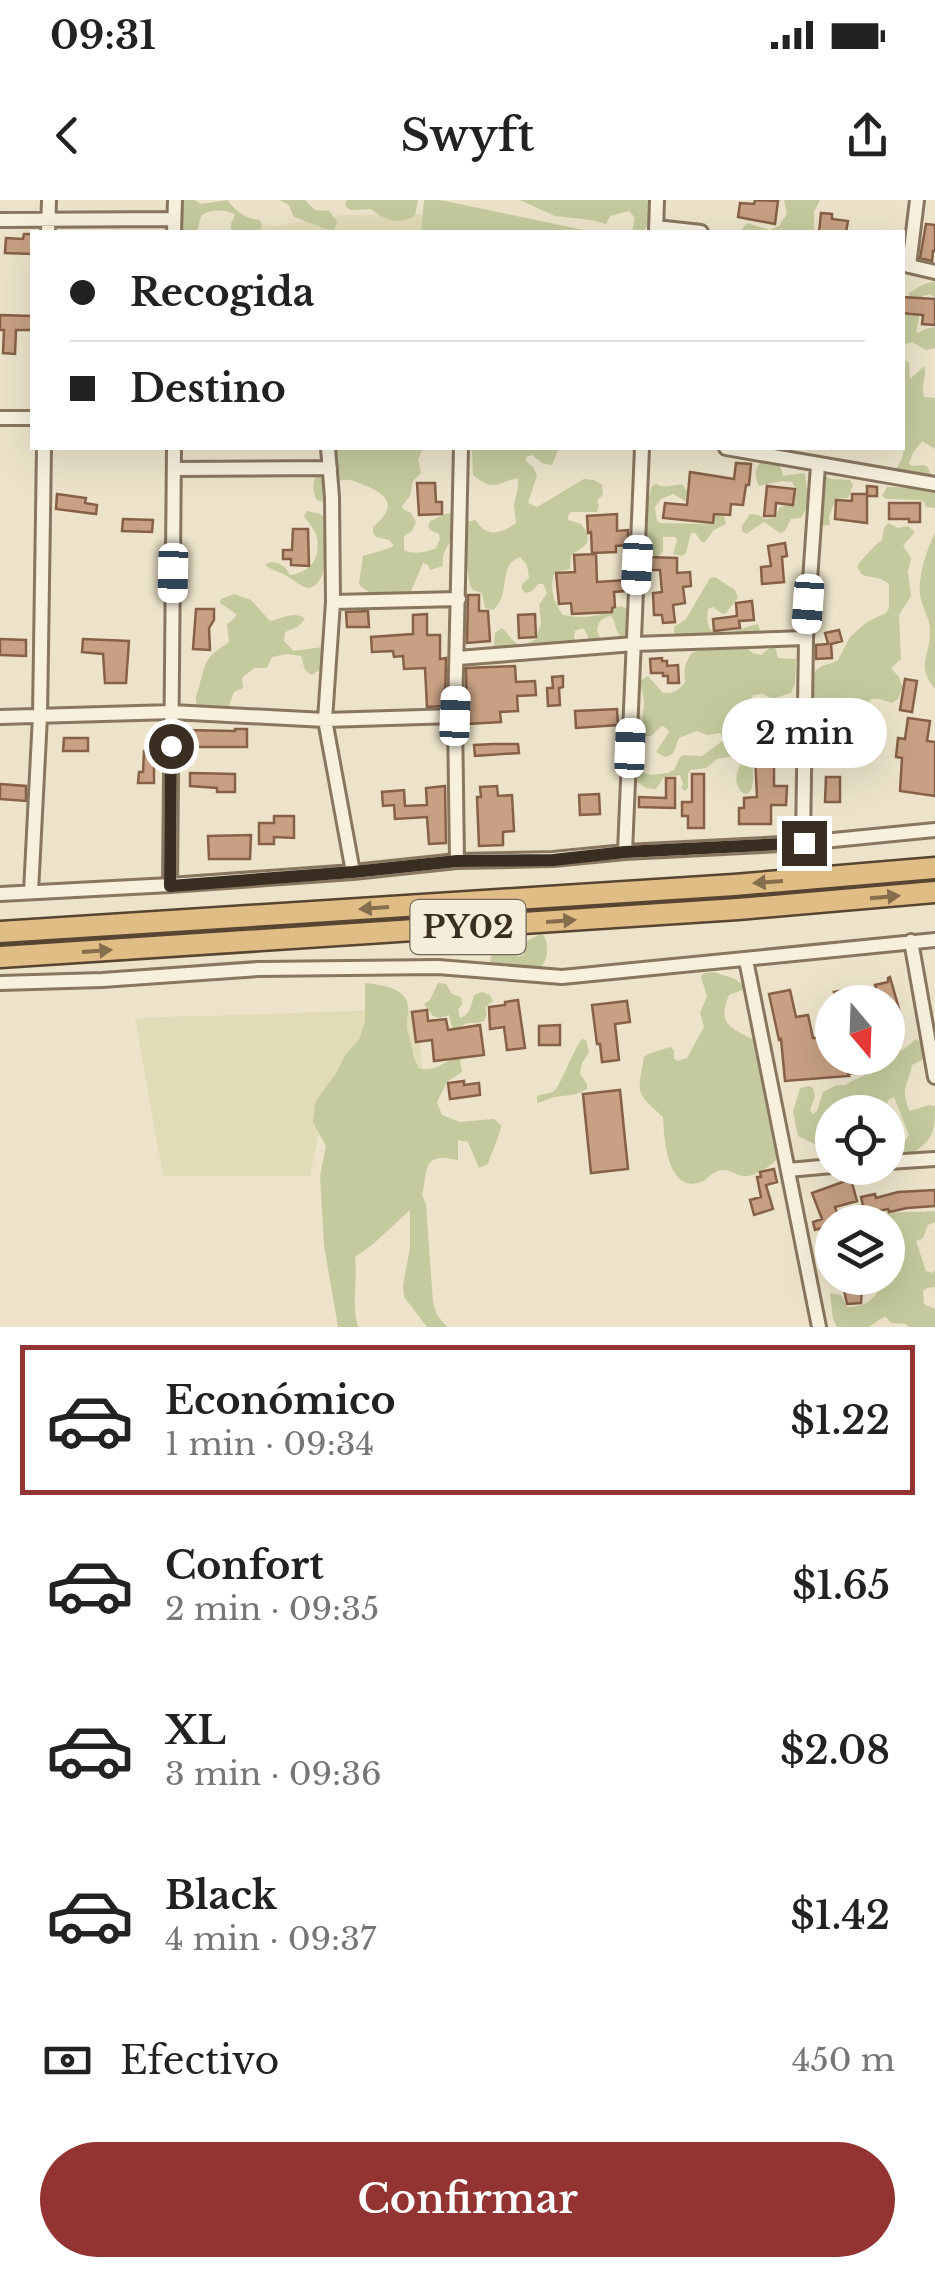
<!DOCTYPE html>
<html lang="es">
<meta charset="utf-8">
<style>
:root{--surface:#fff;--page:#f6f6f6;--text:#222;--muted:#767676;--line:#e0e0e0;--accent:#933433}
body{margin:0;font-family:"Libre Baskerville",serif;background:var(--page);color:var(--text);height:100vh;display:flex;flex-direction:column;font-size:38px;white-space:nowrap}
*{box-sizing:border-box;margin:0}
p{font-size:32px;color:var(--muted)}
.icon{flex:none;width:55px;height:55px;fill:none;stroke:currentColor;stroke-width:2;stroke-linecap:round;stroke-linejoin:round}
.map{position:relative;height:1127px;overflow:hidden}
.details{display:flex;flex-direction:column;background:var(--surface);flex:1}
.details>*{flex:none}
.hud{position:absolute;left:30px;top:30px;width:875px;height:220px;border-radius:0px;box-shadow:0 10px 40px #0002;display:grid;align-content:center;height:220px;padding:0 40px;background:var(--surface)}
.needle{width:65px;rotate:161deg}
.fabs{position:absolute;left:815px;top:785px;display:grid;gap:20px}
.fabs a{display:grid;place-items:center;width:90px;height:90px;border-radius:50%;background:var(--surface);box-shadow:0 10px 40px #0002;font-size:50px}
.end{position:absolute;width:45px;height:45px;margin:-22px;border:12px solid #3a2e22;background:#fff;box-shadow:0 0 0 5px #fff}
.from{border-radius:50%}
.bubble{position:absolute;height:70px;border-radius:35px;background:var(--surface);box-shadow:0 10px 40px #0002;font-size:32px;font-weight:600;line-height:70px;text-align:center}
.car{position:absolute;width:30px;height:60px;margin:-30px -15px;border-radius:12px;box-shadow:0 0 8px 2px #0007;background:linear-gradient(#fff 24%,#345 0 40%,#fff 0 76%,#345 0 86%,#fff 0)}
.hud b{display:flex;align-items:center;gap:35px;height:95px;font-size:38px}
.hud b+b{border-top:2px solid var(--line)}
.hud i{width:25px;height:25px;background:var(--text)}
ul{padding:18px 0 0;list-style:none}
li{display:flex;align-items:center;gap:30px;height:150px;margin:0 20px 15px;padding:0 20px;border:5px solid transparent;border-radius:0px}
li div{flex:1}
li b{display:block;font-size:38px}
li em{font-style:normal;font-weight:600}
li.current{border-color:var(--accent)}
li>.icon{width:90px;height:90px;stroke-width:1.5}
.pay{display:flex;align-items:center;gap:25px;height:110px;padding:0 40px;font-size:38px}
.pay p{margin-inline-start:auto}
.action{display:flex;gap:20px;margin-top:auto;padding:20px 40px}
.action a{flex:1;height:115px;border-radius:60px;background:var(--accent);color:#fff;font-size:40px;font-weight:600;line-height:115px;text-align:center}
.status{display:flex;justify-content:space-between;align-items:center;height:70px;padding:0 50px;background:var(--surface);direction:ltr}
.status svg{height:28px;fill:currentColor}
header{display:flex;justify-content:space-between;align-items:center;height:130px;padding:0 40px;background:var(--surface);font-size:45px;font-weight:600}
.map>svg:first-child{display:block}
</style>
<div class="status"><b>09:31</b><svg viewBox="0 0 49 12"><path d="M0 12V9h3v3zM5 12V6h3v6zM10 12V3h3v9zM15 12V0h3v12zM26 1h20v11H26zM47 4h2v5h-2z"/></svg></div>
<header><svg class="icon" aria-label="back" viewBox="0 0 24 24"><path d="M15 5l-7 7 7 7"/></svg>Swyft<svg class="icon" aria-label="share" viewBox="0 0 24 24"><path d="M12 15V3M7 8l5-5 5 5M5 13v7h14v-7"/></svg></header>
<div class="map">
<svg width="935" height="1127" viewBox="0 0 935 1127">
<rect width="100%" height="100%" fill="#ece3ca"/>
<path fill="#e2dbb8" d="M422,14L421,32H233V24L276,26L344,15Z
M417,809L427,924L318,936L310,976H163L135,818Z"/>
<path fill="#c5ca9e" d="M182,0H195L201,4L228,0C234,11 248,20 260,20L262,25L260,32H231V24L235,15C227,9 209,9 201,16L197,32H180Z
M279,0H305L315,10L329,11L337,21L334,32L294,17L288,4Z
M347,0H418L415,16C400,25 383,20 371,9L350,10L346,7L345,3Z
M424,0H440L584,30L583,32H421Z
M520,0H651L650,19L644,32H632L635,18L629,11L610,16L606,24L591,20L555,16Z
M784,0H820L814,12V32H744L742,29L747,23L770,30L779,26L787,14Z
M935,81V98L930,94L923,96L919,101V118L916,132L918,133L925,129L935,127V148L926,150L912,142L903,145V114L908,112L909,93L922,85Z
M902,160L909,162L910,179L924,166C928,176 920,186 924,197L935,198V249L922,241L913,253L909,263L911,266L924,265L928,267L931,276L927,278L899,271L897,268L902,258L905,241L902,224Z
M324,248H423L418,260L421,273L413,281L410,296L402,306L403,309L411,313L416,322L412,331L404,336V350C412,355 428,352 436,348L440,339L439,334L430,330L428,326L430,321L445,314L451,313L455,315L457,333C449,343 441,353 443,366L430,370L428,365L423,363L409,396C391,395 371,399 359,384L363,356L390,348L394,345L389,340L376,337L373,332V327C397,307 390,295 364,285C354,281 350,278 339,281L326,303L317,300C305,279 326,268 324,248Z
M472,248H559L552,265L542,263L532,255L526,257V261L533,267L537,276L528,303L537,307L584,279L594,280L602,285L603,294L597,301L599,305L597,312H571L568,316V320L581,324C595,343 586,345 571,355L570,369L554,373C550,390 553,401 563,415C584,419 601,417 620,406L629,409C632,420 634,434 621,437C614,430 617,422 611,416C597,417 591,435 606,442L605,452L595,453C587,446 590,435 583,428L575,431L574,437L578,449L504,451L494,445L495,433L502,428C517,443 514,450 536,439L541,423L539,405L547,393L543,384H538L532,391L525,393L522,389V384L529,378L527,365L520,357C497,365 512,394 493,410L485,408L482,393L473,390L470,386L463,340L466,322L476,320C486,338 501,334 516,323L514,305L518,287V278C496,283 494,292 473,275Z
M766,258C777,260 781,265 783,276L805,273L807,290L811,292V301L801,318L791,319L785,331L780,333L764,322L746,334L742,331V326L750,314L759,315L764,319L775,318L780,307L795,304L796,290L792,282L782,281L759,286C753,274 755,266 766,258Z
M827,277L831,279L850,280L853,285L848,298L836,299L829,316L830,325L817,326L820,278Z
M656,284C668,290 673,283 683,285L689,295L690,304L673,294L661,299L655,307L657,321L661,323L711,324L717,310L723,312L726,324L714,330L705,342H702L695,333H691L686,353L682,356L673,354L677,340L675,337H663V351L660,355L654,357L651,347L644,342L645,312L652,286Z
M887,287L935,288V308L926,307L924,302L920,300L886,299L882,296Z
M307,311L320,314L327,320C327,335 330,385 309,388C302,388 293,379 287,376C279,372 272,370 265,365C274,358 286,365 290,375C311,372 320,359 317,338C316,330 308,323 304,316Z
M888,323L898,328L908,326L915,332L903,346L911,358L908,372L911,396L899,415L901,459L891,468L899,477L903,488L898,499L892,503L879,499H871L863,513L855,518C843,514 835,503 822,502L813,510C813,519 819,525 810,532L799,531C796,526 793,521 792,516C789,504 812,471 822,466C827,464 833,463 838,460L850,437L867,422L886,413L889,408V384L881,379L862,375L857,367C859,362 877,343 882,340L884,328Z
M935,333V489C915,465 931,455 930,430C930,419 924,411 921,400C916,381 926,351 935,333Z
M715,377L735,390L738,398L725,414L721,413L713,407L708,409C702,450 737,428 758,424L761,433L753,437L686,450C680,447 673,434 674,427L686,419L710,378Z
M234,394L251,400L270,421C282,419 294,410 305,419L299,426L285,432L284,441L294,451L322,447L324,451L320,470L312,475C301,470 305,464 301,456L287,454L272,457L267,468H254L242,478L243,488L234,492L228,509L198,507C193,497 198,494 200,483C207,457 207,457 229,442L227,424L235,418L236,414L220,403L221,399Z
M730,446L746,448L753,453L761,455L772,446L776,449L778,458L796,459L795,484L791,493L772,499L763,494L753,495C747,507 755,518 759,530C757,535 754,540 753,546C749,563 759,580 748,594L743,593C733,583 736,576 740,564L735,556L717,559L706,568L691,570L688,574V588L685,591L681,588L683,584L680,575L664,577L656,589L646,588L633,579L638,571L651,575L668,573L674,570L680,557L684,555L702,556L724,540L720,533L707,535L697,531L679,538C674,548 677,554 665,557L656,552L669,532L666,528L662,526L651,536H645C641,523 643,517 644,504C645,496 640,489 640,481L648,476L663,493C674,494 679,490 685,482C684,468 684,463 693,452Z
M541,734L545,737C549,752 548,762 536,772C520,771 502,773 490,761C491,753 498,746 506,743L518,757L523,755L527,741Z
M714,772L735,779L747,788L729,795C715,826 735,830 757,841L767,890L765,895L770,901L771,922L778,958C771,966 754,978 743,976C735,975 730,969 721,970C712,971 709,979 701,982C667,994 664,937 663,917C634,891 638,894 644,857L648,854L670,847L674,850V859L678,861L687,858L704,827L700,813L707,796L701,777L704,773Z
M365,783C380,785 409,787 408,809C408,817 406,824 408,833C410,841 413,848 413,856L419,868C438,874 445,857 460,859L462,872L447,882L437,902L442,915L460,922L494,919L501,925C501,934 491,952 488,964L479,968L468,942L458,940V960C452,960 446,957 440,958C422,959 427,982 422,994L426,1005L433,1103L437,1115L447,1127H427L404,1097L403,1085L410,1048V1010L372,1045L355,1057C358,1081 351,1104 358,1127H338L324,1045L320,976L326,946L313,922L315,902L337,872L345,855L359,840L365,822Z
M438,783L446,784L452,794L461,797L462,804L458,810L460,818C471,814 471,805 474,795L482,792L490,795L493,801L485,807L487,814L484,821C474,825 464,819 458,831L453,830L449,815L440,818L433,816L424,804L430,800Z
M582,839L586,840L589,852L582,863L580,874L587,884V889C571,898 567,894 551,898C546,900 542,902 537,903V896C542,894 549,894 554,891C560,887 573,850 582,839Z
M916,839L925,846L924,859L912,865C909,882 899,891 910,911L929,905L935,906C935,933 933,941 909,955L903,954L901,947L909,935L894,897L889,899L883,912H832V950L812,943L798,936L793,912L800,888L809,886L813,888L815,896L810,910L813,914L817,911L823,892L837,885H846C856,877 867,877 875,867L873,858H888V843L891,846H898L902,851Z
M856,1007L864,1017C885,1010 913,1013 935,1011V1022L928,1025L923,1038L916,1041L926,1071L932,1073L935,1070V1087L927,1088L923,1091L924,1104L935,1109V1127H909L906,1124L891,1123L885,1116L869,1127H837L833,1119L830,1093L841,1095L847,1107C870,1106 871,1100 884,1084L883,1078H888V1022H841L842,1014Z"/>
<path fill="#c8a083" stroke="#866047" stroke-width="2.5" d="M755,0L778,1L775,24L738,17L740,3L754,4Z
M821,13L832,14V19L848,21L846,32H819Z
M926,24L935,25V51H933L932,61L920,58Z
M24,34H32V54L5,53L6,38L23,39Z
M902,97L935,99V125L922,124L923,115L902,113Z
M0,115L32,116V130H16L15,154L3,153L4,130H0Z
M736,263L751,264L750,275L749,285H746L743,305L731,304L730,315L714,314L713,323L663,318L665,303L687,305L690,272L734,279Z
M417,283H435L436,302H442V314L419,315Z
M767,286L795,289L793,305L776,303L775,316H764Z
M867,286L877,287V296H867V323L835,319L836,300L852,301V294H867Z
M57,294L86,298L85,303L97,305L96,314L56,309Z
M889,303H920V322H909V319H889Z
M617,314V331L628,330V345L616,346V352L592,353L591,332L588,333L587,316Z
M123,319L153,320L152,332L122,331Z
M293,329H308L309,366L291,365V359H283V350H292Z
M785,343L787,356L782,357L784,382L762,384L761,367L771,366L768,346Z
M596,354L597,382L626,380V391L614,392L615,407L612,408V412L572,414L571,403L559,404L556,373L575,372L574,355Z
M647,357L677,358V373L690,372L691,386L683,387L685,403L673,405L675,422L663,423L662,415H654L653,393L662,392L660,370H647Z
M468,395H479V411H488L490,441L467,443Z
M752,401L754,420L739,421L740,428L714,431L713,419L737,416L736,403Z
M196,409H214V420L209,428L210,450L193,449Z
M368,411L369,427H347L346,412Z
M427,414V435H440V459L446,458L445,506L427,507L425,468L404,469L403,456L394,457L393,451L372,452L371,437L413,434V415Z
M535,414L536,437L519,438L518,415Z
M839,430L842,441L831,444L832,458L816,459V445L828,444L825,433Z
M0,439L26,440V456L0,455Z
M83,439L129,441L126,483H105L103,454L82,452Z
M662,458V461H667V466L678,465L679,483H668V476H663V473H651L650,459Z
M515,466L516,482L535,481L536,495L517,496L518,511L500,512L501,522L467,524L466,468Z
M563,476V487L559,488L560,505L548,506L547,488H553L552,477Z
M905,479L917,481L912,512L900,510Z
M758,502L786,503V518H758Z
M818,506H832V517L862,520L863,558L831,559V548H814Z
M617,509L618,525L576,528L575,511Z
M908,518L930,521L927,541L935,542V596L900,591L902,558L896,557L898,538L905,539Z
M235,529H247V547H185L186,530L235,531Z
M64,538H88V551H63Z
M494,544H518L519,553L475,556L474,545Z
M144,551L158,552V566L154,565V583H138L139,572H143Z
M755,556L774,557V586H787L786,605H771V624H739V608H744V598L757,597Z
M190,573L235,574V592H217V588L190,586Z
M692,574H704V628H688V616H682V602H692Z
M826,577H840V602H825Z
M666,578H675V608L639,607V597L666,598Z
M0,584L26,586V601L0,599Z
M445,586L446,643L429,644L427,617L395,619L394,605L383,606L382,592L404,590L405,606L427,605L426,588Z
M497,586L498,596L512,595L514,631L503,632V645L479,646L477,597H481L480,587Z
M599,594L600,614L580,615L579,595Z
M274,616H294V638L274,637V644H259V623H274Z
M251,635L250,659H209L208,636Z
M890,777L901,816L888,820V802H837L834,792L855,788L857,797L877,791L875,785L888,782V778Z
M790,790L796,817L808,815L813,838H832V858H870L872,869L848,874L849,876L785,881L781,839L779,840L769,794Z
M518,800L525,848L507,850L504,827L490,829L489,807L505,805V802Z
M627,801L630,822L615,824L619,860L602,862L600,844H597L592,805Z
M427,810L428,821L446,819L448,830L480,825L484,855L434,861L432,840L416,842L412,812Z
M560,825V845H539V826Z
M464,881V885L479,883L480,895L450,899L448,883Z
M620,890L628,969L591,973L583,894Z
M774,969L777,982L766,985L773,1009L754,1015L750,1000L761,997L757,977H761L760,972Z
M851,979L857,1001L835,1007L840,1022H832V1025L815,1030L813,1022L822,1019L812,993Z
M935,990V1006L907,1008L889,1012L888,1009L865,1014L861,997L875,994L876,998L898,992Z
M876,1078L877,1087L862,1088L861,1103L847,1104L842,1081Z"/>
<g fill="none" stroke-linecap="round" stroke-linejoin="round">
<defs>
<path id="minor" d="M0,20L174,19
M656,27L701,32
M48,32L49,0
M174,32L175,0
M656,32L657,0
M905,65L935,72
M909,66L917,0
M0,218H32
M328,248L332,297L333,402L325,520L353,672
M726,248L935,284
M174,269L330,268
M333,402L459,399
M458,458L634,444L806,438
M0,517L172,512L325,520L455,516
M803,643L806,438L818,265
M625,652L642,248
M457,661L455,516L461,248
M170,685L174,248
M31,692L40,516L44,248
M0,694L170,685L353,672L457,661L553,659L625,652L803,643L935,630
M911,741L935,877
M746,760L819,1127
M0,783L102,780L258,769L438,767L562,777L935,740
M888,962L935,959
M788,970L832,966"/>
<path id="trunk" d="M0,732L734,685L935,668
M0,757L738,709L935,692"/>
</defs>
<use href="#minor" stroke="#88765f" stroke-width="18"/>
<use href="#trunk" stroke="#574433" stroke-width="25"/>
<use href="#minor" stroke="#f7f0dd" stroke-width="12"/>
<use href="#trunk" stroke="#e0bd84" stroke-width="20"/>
</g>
<defs><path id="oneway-solid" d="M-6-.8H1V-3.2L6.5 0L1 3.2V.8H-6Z" transform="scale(2.5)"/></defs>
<g fill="#856e4e">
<use href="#oneway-solid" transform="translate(768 682) rotate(176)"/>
<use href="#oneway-solid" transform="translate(885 697) rotate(-5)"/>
<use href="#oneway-solid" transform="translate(374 708) rotate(176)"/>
<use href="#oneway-solid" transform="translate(561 721) rotate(-4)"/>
<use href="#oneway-solid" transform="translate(97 751) rotate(-4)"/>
</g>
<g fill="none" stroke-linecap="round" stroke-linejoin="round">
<path stroke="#3a2e22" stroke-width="12" d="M171,546L170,686L353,672L457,661L553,660L625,652L804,643"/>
</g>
<g text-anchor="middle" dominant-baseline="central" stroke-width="8" stroke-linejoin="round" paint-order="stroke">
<rect fill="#f4edd9" stroke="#726759" stroke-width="2.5" x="410.5" y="700" width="115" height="54" rx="8"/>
<g font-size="32" font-weight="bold" fill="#3a2e22">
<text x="468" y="727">PY02</text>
</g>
</g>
</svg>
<div class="fabs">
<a><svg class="needle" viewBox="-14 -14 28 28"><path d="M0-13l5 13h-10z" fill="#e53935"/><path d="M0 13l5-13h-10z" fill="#767676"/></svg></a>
<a><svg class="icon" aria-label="locate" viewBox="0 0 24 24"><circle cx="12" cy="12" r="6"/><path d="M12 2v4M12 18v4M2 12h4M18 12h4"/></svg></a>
<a><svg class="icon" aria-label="layers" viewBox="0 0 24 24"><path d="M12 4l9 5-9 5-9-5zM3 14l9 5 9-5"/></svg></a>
</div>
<i class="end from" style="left:171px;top:546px"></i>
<i class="end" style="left:804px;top:643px"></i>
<div class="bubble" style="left:722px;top:498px;width:165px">2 min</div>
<i class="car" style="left:637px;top:365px;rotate:183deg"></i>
<i class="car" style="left:173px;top:373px;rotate:181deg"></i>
<i class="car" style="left:808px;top:404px;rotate:184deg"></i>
<i class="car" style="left:455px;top:516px;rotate:2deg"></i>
<i class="car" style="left:630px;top:548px;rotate:2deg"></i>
<div class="hud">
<b><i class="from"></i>Recogida</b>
<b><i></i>Destino</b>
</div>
</div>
<section class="details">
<ul>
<li class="current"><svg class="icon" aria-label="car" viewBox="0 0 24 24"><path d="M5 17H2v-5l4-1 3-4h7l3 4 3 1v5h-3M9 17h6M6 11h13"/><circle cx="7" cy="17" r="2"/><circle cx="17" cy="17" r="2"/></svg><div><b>Económico</b><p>1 min · 09:34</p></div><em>$1.22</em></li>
<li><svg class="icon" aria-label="car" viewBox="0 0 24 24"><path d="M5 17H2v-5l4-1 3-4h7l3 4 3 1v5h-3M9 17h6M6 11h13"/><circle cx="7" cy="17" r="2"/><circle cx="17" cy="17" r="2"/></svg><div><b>Confort</b><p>2 min · 09:35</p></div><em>$1.65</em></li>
<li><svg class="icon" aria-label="car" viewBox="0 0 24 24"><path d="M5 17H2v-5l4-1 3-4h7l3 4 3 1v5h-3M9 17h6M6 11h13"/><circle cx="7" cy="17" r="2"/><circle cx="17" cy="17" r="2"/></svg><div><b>XL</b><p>3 min · 09:36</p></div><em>$2.08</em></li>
<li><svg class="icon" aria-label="car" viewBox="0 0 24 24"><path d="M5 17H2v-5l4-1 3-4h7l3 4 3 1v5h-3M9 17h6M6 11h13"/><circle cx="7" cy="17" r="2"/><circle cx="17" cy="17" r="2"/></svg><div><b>Black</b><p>4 min · 09:37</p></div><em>$1.42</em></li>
</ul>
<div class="pay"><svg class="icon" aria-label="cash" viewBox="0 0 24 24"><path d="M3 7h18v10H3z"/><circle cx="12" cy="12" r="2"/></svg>Efectivo<p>450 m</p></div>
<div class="action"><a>Confirmar</a></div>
</section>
